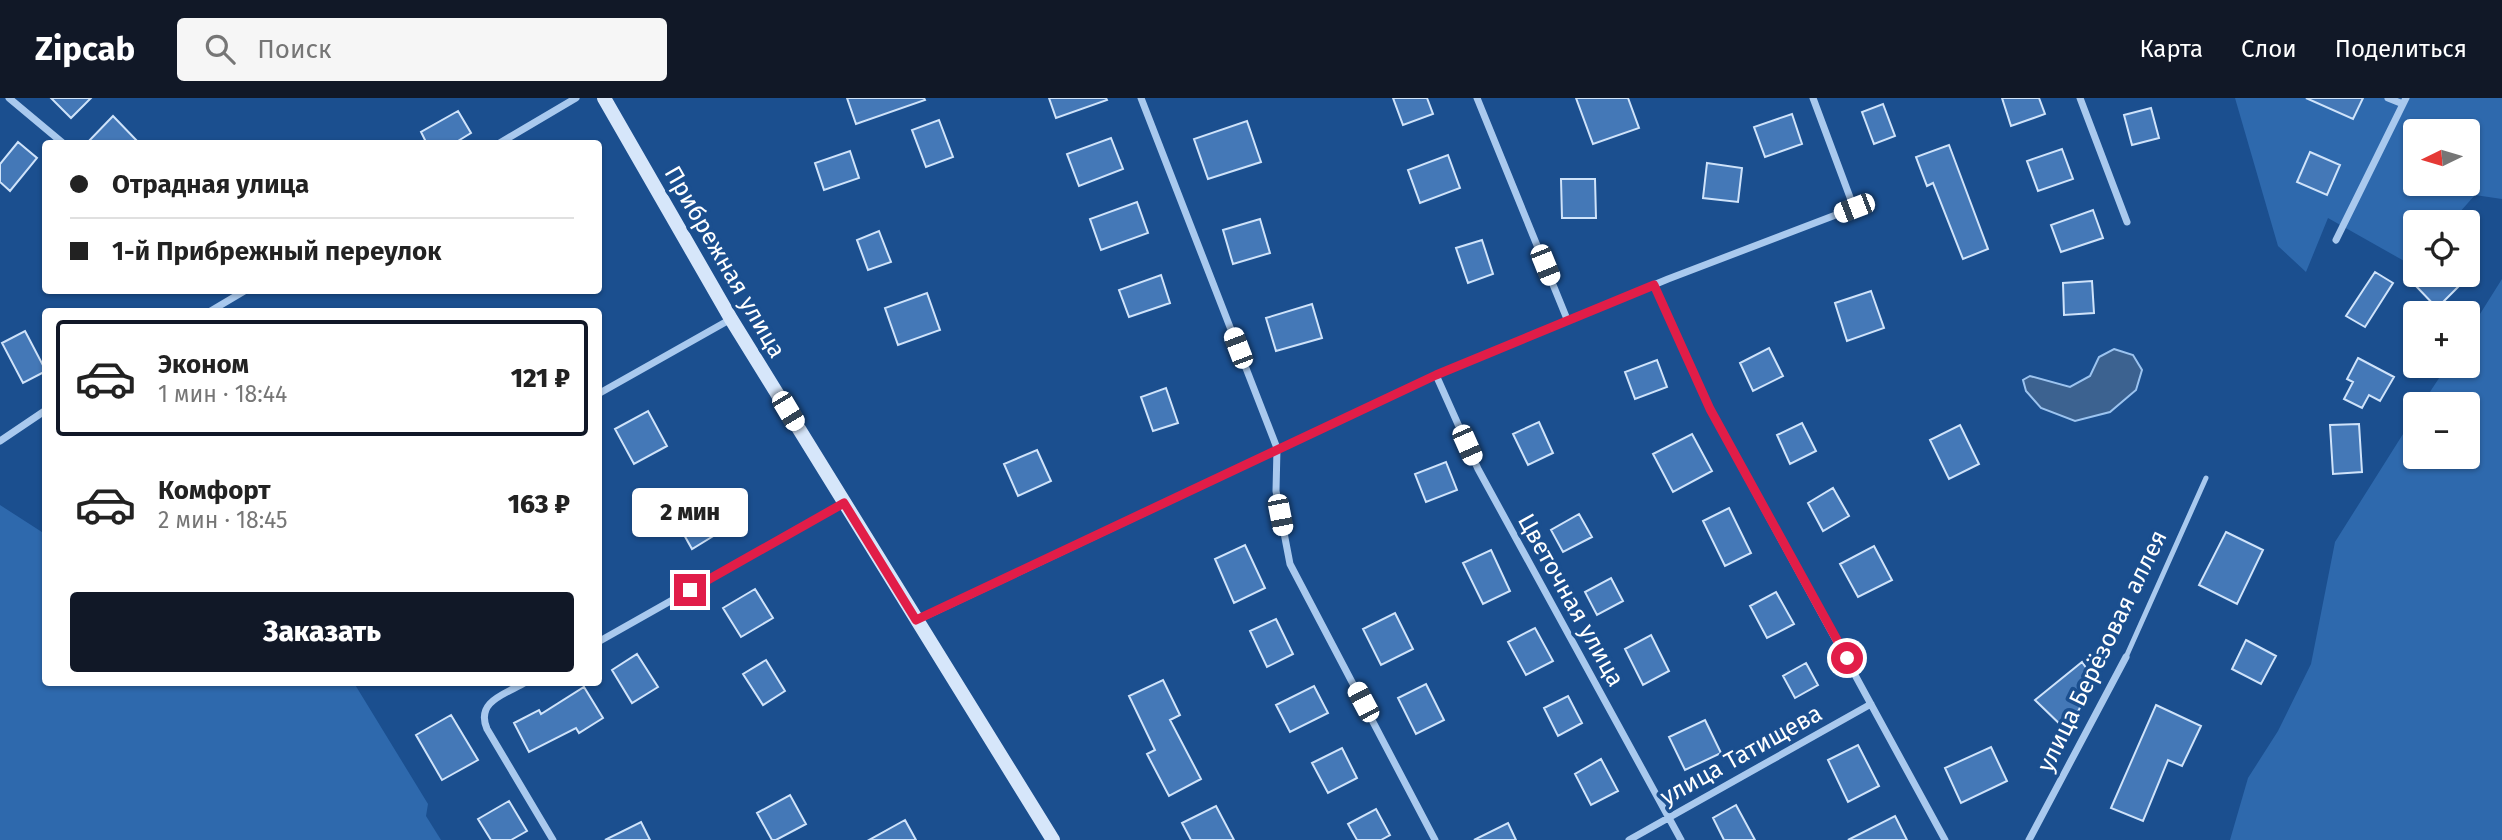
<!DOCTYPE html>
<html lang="ru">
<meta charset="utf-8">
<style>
:root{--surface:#fff;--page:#f6f6f6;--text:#222;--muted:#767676;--line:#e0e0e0;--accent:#111827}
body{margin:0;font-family:"Fira Sans",sans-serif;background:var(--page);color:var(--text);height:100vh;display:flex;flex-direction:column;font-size:26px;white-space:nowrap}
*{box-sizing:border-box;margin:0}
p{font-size:23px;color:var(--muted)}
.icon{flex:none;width:38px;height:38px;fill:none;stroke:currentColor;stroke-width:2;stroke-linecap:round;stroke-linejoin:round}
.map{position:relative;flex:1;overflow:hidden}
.side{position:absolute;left:42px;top:210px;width:560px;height:378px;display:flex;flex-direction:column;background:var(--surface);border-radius:7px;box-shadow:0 2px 5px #0004}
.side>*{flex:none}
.guide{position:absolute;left:42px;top:42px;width:560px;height:154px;border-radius:7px;box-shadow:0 2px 5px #0004;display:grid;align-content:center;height:154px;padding:0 28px;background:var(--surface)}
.needle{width:46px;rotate:265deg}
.fabs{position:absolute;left:2403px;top:21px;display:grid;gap:14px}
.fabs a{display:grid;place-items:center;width:77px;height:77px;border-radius:7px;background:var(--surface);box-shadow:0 2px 5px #0004;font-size:35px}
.end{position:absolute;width:32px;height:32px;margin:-16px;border:9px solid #e11d48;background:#fff;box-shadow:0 0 0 4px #fff}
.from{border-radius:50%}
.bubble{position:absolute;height:49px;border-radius:7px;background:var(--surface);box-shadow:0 2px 5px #0004;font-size:23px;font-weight:800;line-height:49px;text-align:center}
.car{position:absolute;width:21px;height:42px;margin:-21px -10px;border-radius:9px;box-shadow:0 0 5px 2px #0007;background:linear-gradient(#fff 24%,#345 0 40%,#fff 0 76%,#345 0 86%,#fff 0)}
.guide b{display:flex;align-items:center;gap:24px;height:66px;font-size:26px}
.guide b+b{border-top:2px solid var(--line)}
.guide i{width:18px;height:18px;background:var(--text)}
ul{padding:12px 0 0;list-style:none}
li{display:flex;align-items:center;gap:21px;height:116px;margin:0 14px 10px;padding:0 14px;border:4px solid transparent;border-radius:7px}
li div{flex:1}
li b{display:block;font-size:26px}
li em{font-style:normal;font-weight:800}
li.selected{border-color:var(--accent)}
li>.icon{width:63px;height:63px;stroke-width:1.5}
.button{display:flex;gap:14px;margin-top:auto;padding:14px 28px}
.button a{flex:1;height:80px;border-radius:7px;background:var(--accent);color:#fff;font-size:28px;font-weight:800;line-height:80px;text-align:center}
header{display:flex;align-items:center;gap:42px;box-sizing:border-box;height:98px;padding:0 35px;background:var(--accent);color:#fff}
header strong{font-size:33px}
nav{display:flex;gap:38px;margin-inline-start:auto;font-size:24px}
.search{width:490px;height:63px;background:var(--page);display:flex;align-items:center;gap:18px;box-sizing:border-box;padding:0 24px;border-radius:7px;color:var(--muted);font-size:26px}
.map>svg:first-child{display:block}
</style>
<header>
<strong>Zipcab</strong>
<div class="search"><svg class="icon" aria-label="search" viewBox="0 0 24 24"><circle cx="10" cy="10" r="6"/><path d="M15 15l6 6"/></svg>Поиск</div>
<nav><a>Карта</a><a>Слои</a><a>Поделиться</a></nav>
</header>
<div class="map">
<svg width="2502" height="742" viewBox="0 0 2502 742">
<rect width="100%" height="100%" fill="#1b4f8f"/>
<path fill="#2e69ad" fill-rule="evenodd" d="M2235,0H2502V101L2475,97L2451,124H2415V165L2413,168L2328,120L2306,174L2278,148ZM2415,33H2468V86H2415Z
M2502,181V742H2230L2248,680L2278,633L2311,566L2335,444L2415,317V359H2468V306H2422L2447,268H2468V235Z
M0,407L45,436L46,584L354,585L428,706L426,718L441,742H0Z"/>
<path fill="#3c6290" stroke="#9cc4f0" stroke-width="2" d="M2114,251L2133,257L2142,272L2136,292L2110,314L2075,323L2041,310L2026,293L2023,282L2030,278L2070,289L2090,278L2099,259Z"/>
<path fill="#4478b7" stroke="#cfe3fa" stroke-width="2" d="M51,0H91L71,20Z
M847,0H924L925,2L856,26Z
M1049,0H1106L1107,2L1056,20Z
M1393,0H1427L1433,16L1403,27Z
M1576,0H1628L1639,30L1593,46Z
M2002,0H2039L2045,16L2011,28Z
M2306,0H2363L2353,21Z
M1883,6L1895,38L1874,46L1862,14Z
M2151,10L2159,40L2132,47L2124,17Z
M458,13L471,35L453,46H427L421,34Z
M1792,16L1802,46L1765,59L1754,29Z
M113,18L140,46H86Z
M939,22L953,59L926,69L912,32Z
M1247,23L1261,64L1208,81L1194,41Z
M1111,40L1123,71L1079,88L1067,56Z
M18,44L37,60L10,93L0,84V66Z
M1949,47L1988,151L1963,161L1933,85L1927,88L1916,59Z
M2062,51L2073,81L2038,93L2027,63Z
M850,53L859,80L824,92L815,65Z
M2310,54L2340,67L2327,97L2297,84Z
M1448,57L1460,90L1420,105L1408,72Z
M1707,65L1742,70L1738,104L1703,100Z
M1561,81H1595L1596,120H1562Z
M1137,104L1148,135L1101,152L1090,121Z
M2093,112L2103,140L2061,154L2051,127Z
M1260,121L1270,155L1233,166L1223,132Z
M879,133L891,164L868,172L857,142Z
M1482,142L1493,176L1468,185L1456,150Z
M2375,174L2393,185L2365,229L2346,218Z
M1161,177L1170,205L1129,219L1119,192Z
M2423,177H2470L2437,210L2414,186Z
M2092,183L2094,215L2064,217L2063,185Z
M1871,193L1884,230L1847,243L1835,205Z
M927,195L940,232L898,247L885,210Z
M1312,206L1322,240L1276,253L1266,220Z
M25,233L46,273L23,285L2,245Z
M1769,250L1783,278L1753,293L1740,265Z
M2358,260L2394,279L2380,303L2369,297L2362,310L2344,301L2353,284L2347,281Z
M1657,262L1667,289L1635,301L1625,274Z
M1166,290L1178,325L1153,333L1141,299Z
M648,313L667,348L634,366L615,331Z
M1539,324L1553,355L1528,367L1513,336Z
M1802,325L1816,353L1790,366L1777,337Z
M2359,326L2362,374L2333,376L2330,327Z
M1960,327L1979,366L1949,381L1930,342Z
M1692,336L1712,373L1673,394L1653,356Z
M1037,352L1051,383L1018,398L1004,366Z
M1446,364L1457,392L1426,404L1415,376Z
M1833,390L1849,418L1823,433L1808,405Z
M697,406L715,437L692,451L674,419Z
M1729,410L1751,455L1725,468L1703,423Z
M1579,416L1592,439L1563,454L1551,432Z
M2226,434L2263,452L2237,506L2199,487Z
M1245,447L1265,490L1234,505L1215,461Z
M1874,448L1892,482L1858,499L1840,466Z
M1491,452L1510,493L1483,506L1463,465Z
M1611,480L1623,503L1597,517L1585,494Z
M755,491L773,520L741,539L723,510Z
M1776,494L1794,526L1767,540L1750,508Z
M1395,515L1413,551L1381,567L1363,531Z
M1276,521L1293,556L1267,569L1250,533Z
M1535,530L1553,563L1526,577L1508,544Z
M1651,537L1669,573L1643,587L1625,551Z
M2246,542L2276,558L2261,586L2232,571Z
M637,556L658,589L632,605L612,572Z
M766,562L785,593L763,607L743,576Z
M2082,564L2094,581L2068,634L2035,602Z
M1806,565L1818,587L1795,600L1783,578Z
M1163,582L1180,617L1170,622L1201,681L1169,698L1147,656L1155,652L1129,598Z
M1426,586L1444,622L1416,636L1398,600Z
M1314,588L1328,615L1290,634L1276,607Z
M584,589L603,620L579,635L576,630L529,654L514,625L539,612L541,616Z
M1568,598L1582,625L1558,638L1544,610Z
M2156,607L2201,628L2182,668L2168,662L2143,723L2111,710Z
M451,617L478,662L442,682L416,637Z
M1705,622L1721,655L1685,672L1669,639Z
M1858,647L1879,688L1848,704L1828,662Z
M1991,649L2007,683L1961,705L1945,670Z
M1342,650L1357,680L1328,695L1312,665Z
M1601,661L1618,693L1591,707L1575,676Z
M790,697L806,726L776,742H772L757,715Z
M509,703L527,733L511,742H491L478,721Z
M1736,707L1755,742H1724L1713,720Z
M1216,708L1234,742H1191L1182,725Z
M1376,711L1390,737L1381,742H1357L1348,726Z
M1895,718L1907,742H1848Z
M905,722L916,742H869Z
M641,724L650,742H605Z
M1508,725L1516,742H1474Z"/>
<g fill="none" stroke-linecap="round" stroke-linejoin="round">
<path stroke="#a9c9ee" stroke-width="5" d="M2126,559L2206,380"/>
<path stroke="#a9c9ee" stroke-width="7" d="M9,0L64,46
M1141,0L1277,350L1276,393L1290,466L1435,742
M1477,0L1567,221
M2080,0L2127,124
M2388,0L2403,6
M498,46L576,0
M2336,142L2406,0
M1654,187L1710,311L1945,742
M209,214L246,192
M1436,277L1478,371L1681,742
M598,296L731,221
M0,343L46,312
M917,522L1436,277L1668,181L1854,110L1813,0
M598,544L844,405
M526,584C506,596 475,603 487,631L553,742
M1629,742L1871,606
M2029,742L2126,559"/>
<path stroke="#d6e6fa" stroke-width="14" d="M604,0L731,221L1053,742"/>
</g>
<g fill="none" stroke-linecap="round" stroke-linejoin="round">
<path stroke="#e11d48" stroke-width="9" d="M690,492L844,405L916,522L1436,277L1654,187L1710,311L1847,560"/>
</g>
<g text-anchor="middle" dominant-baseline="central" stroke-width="7" stroke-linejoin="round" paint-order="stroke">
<g font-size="24" fill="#fff" stroke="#1b4f8f">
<text transform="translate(725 164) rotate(60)">Прибрежная улица</text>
<text transform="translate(1571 502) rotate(61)">Цветочная улица</text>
<text transform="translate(2102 553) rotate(-64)">улица Берёзовая аллея</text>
<text transform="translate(1741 657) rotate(-29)">улица Татищева</text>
</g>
</g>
</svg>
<div class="fabs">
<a><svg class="needle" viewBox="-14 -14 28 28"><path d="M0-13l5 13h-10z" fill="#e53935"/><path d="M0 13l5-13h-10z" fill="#767676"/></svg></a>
<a><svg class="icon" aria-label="locate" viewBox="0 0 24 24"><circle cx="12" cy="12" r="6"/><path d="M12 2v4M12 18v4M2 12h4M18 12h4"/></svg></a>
<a>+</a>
<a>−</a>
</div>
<i class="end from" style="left:1847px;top:560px"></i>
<i class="end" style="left:690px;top:492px"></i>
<div class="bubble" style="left:632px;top:390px;width:116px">2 мин</div>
<i class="car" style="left:1854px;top:110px;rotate:249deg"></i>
<i class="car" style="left:1545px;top:167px;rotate:158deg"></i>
<i class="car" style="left:1238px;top:250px;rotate:339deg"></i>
<i class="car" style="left:788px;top:313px;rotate:149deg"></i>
<i class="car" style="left:1467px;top:347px;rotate:156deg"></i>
<i class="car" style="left:1280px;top:417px;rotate:169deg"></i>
<i class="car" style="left:1363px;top:604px;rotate:332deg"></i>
<div class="guide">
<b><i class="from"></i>Отрадная улица</b>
<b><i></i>1-й Прибрежный переулок</b>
</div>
<section class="side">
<ul>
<li class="selected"><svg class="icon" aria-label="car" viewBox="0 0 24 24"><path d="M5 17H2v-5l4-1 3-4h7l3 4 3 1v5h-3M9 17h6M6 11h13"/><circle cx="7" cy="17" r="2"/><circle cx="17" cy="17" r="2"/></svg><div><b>Эконом</b><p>1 мин · 18:44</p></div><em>121 ₽</em></li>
<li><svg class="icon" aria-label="car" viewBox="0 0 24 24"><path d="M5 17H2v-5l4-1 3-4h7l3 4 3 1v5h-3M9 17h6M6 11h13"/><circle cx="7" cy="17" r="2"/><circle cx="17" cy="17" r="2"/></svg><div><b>Комфорт</b><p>2 мин · 18:45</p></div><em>163 ₽</em></li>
</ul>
<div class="button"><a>Заказать</a></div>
</section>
</div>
